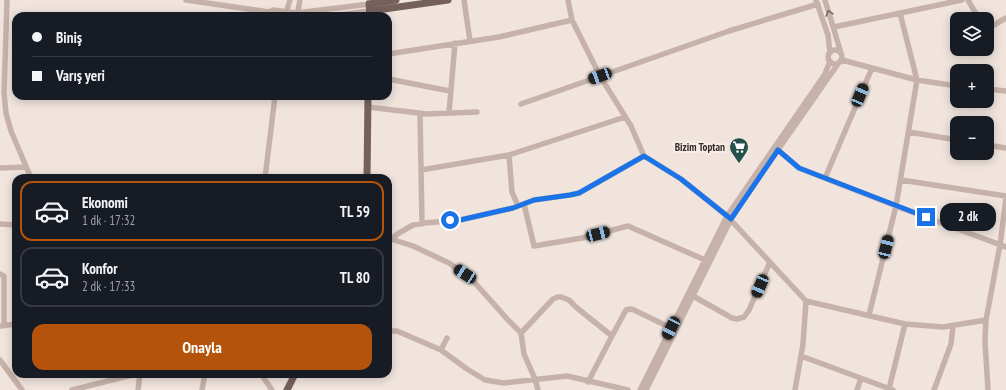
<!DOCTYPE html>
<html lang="tr">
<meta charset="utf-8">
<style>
:root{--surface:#171b24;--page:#242831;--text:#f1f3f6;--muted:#9ea1a6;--line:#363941;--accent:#b45309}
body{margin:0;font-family:"PT Sans Narrow",sans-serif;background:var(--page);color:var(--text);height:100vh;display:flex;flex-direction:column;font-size:15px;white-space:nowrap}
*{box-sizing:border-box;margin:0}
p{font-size:13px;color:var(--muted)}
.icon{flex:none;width:22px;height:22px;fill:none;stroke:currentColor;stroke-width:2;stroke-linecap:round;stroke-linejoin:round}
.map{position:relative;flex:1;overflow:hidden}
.side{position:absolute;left:12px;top:174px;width:380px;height:204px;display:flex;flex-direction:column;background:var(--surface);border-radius:12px;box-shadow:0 2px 10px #0003}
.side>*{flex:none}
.banner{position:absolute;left:12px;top:12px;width:380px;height:88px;border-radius:12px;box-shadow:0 2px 10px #0003;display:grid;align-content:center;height:88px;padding:0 20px;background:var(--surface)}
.tools{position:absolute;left:950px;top:12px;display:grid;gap:8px}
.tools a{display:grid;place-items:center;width:44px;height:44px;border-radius:8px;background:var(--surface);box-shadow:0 2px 10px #0003;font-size:20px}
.end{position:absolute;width:18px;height:18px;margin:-9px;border:5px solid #1a73e8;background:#fff;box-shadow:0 0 0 2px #fff}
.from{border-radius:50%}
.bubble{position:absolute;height:28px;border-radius:12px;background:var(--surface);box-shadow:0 2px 10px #0003;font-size:13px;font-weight:700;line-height:28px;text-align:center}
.car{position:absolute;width:12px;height:24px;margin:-12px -6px;border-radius:5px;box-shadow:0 0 3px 1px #0007;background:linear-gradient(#222 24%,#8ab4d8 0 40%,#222 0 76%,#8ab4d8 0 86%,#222 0)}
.banner b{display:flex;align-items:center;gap:14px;height:38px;font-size:15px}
.banner b+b{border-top:1px solid var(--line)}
.banner i{width:10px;height:10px;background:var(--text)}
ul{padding:7px 0 0;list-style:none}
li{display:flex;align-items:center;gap:12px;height:60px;margin:0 8px 6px;padding:0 12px;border:2px solid var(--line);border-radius:12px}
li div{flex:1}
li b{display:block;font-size:15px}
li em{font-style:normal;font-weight:700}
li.active{border-color:var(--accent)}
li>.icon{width:36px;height:36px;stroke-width:1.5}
.action{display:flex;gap:8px;margin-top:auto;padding:8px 20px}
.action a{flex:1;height:46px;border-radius:12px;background:var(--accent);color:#fff;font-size:16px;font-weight:700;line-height:46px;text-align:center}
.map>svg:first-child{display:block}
</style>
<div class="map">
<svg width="1006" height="390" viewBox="0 0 1006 390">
<rect width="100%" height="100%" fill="#f0e4dd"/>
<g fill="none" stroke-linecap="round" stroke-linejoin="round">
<path stroke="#c6b2aa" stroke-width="5.5" d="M7,0L4,93L6,113L11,131L31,178
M186,0L269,12L273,10L297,13L369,4V0
M464,0L470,41
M568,0L572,20L600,76L631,126L644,156L681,179L727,216L806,301L905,324L943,327L986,320
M816,0L828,35L830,53
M825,0L841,53
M968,0L979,19
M285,16L290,0
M297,16L300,0
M331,16L370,11
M834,27L962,0
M987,29L1006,18
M828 57a7 7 0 1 1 14 0a7 7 0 1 1-14 0Z
M388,54L499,37L572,20
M842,60L917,80L957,86
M388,79L450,91
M987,89L1006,91
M521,104L729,31L818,4
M368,107L427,114L477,112
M449,113L455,43
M420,114L422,224
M909,132L957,140
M987,145L1006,148
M778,150L799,168L896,206L1006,247
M509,155L512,192L518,206
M0,168L26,167
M421,170L509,155L625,117
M265,178L275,96
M825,178L872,68
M901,180L1006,196
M524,204L534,246L582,238L628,226L705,260
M0,224L16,225
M391,239L413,246L449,263L465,274L475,283L508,320L521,333L524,354L535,379L538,390
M388,240L391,239L399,233L413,225L424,223L460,220L513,208L534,200L570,195L579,193L644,156
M0,274L4,276V326
M693,296L732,318L737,319L744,317L749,310L770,262
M869,315L896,206L917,80L900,13
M0,326L16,324
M388,331H397L441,350L467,369L485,380L504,383L567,376L628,390
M521,333L553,299L558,297H561L569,300L577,308L612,336
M441,350L447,338
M801,356L893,390
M0,360L22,390
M251,374L262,375L268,374
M261,374L272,390
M588,382L612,336L626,310L630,309L634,310L671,328
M889,389L905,324
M72,390L136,374
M138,390L140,374
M202,390L205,374
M640,390L727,216L825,74L830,61
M646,390L731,219L759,177L840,61
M795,390L803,344L806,301
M857,390L861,378
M934,390L951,344L953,326
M988,390L985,341L986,320L1000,245L1006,198"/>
<path stroke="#75605c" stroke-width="7" d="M370,11L448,0
M370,16L369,4L396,0
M367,178L368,96
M287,390L295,374"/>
</g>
<defs><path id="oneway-chevron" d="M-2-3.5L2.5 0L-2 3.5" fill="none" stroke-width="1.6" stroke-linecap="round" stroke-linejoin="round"/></defs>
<use stroke="#766863" href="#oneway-chevron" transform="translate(829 13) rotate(-108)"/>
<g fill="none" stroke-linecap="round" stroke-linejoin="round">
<path stroke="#1a73e8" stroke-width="5" d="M450,220H460L513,208L534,200L570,195L579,193L644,156L681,179L731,219L778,150L799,168L926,217"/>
</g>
<defs>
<symbol id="supermarket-pin" viewBox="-11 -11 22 30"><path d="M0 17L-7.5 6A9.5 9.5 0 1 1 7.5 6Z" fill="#23524c" stroke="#f8eee9"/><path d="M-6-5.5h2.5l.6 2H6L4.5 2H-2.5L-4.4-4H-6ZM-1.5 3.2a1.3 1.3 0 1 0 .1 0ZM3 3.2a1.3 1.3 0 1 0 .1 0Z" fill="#fff"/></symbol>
</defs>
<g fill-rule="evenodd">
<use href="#supermarket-pin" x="728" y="136" width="22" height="30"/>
</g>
<g text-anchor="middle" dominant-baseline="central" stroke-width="4" stroke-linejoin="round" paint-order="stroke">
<g font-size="11" font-weight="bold" fill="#352b29" stroke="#f8eee9" text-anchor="end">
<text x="725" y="147">Bizim Toptan</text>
</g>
</g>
</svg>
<div class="tools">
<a><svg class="icon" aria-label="layers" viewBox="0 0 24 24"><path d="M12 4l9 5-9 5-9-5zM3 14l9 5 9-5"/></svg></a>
<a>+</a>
<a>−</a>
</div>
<i class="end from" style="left:450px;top:220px"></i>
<i class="end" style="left:926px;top:217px"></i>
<div class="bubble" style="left:940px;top:203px;width:56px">2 dk</div>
<i class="car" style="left:600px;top:76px;rotate:250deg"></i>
<i class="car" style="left:860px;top:95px;rotate:23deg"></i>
<i class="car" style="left:598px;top:234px;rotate:76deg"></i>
<i class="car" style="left:886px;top:247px;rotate:14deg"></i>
<i class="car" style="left:465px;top:274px;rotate:303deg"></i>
<i class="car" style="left:760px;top:286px;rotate:203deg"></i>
<i class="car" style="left:671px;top:328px;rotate:207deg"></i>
<div class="banner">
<b><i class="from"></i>Biniş</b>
<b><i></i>Varış yeri</b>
</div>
<section class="side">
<ul>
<li class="active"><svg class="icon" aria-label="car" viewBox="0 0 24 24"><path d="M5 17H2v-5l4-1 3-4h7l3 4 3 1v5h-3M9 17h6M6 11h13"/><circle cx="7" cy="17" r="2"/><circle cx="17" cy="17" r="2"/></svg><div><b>Ekonomi</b><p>1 dk · 17:32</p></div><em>TL 59</em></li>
<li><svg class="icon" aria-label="car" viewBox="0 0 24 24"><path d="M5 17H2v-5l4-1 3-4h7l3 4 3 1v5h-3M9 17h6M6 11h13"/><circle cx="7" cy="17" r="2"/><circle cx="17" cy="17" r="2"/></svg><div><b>Konfor</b><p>2 dk · 17:33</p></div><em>TL 80</em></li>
</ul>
<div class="action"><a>Onayla</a></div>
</section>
</div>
